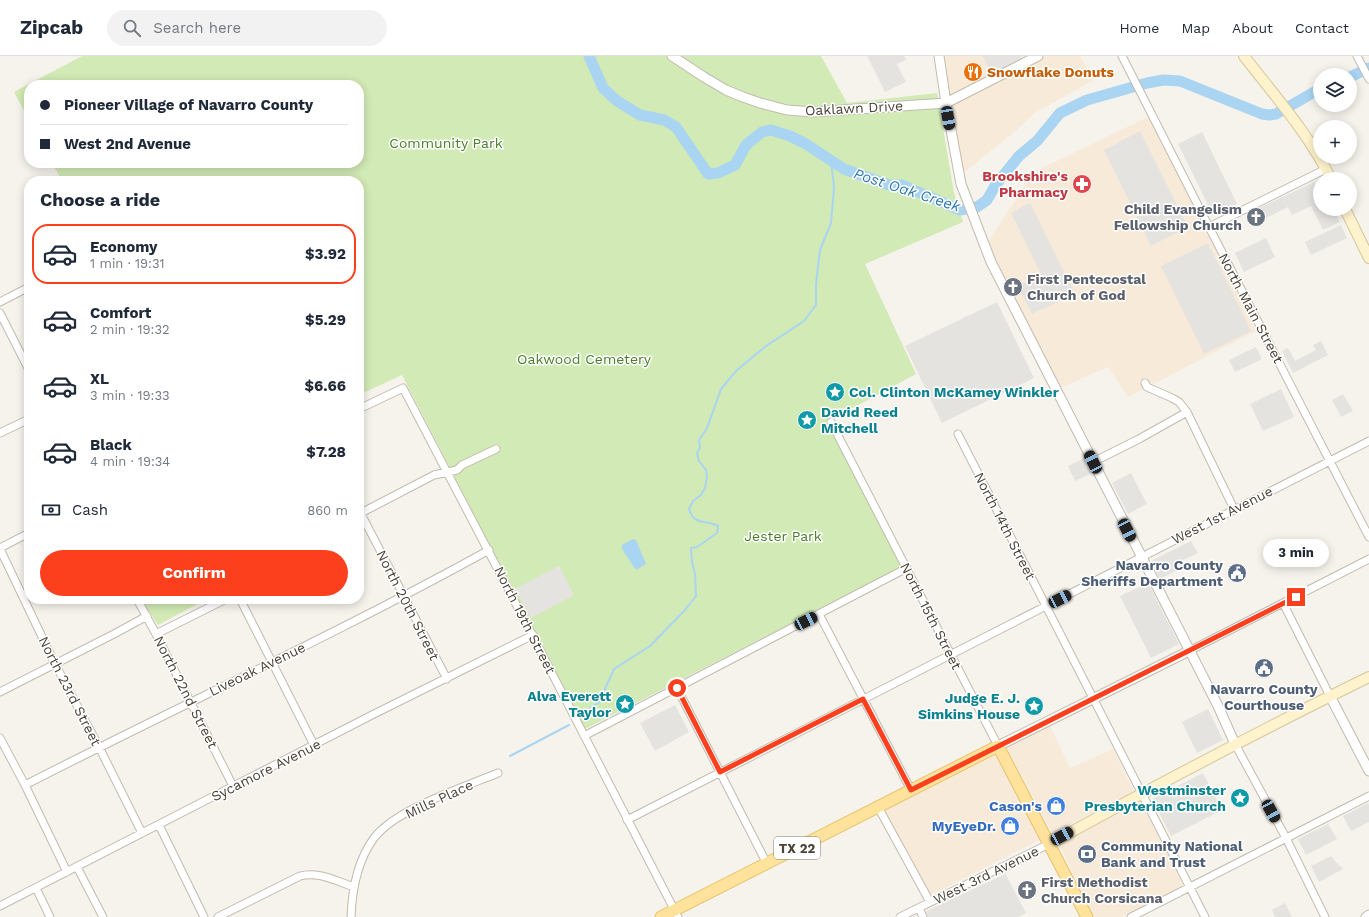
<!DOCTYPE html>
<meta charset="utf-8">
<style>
:root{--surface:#fff;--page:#f2f2f3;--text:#1f2937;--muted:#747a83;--line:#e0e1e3;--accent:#fc3f1d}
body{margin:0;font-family:"Work Sans",sans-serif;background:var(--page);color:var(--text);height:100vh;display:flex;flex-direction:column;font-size:15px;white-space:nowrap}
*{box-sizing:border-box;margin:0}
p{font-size:13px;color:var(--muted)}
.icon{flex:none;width:22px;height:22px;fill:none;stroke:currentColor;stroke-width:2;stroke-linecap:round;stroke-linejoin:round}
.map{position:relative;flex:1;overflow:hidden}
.details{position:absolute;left:24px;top:120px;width:340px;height:428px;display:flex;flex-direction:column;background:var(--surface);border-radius:16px;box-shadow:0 2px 10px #0003}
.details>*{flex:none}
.top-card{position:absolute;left:24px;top:24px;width:340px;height:88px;border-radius:16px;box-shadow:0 2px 10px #0003;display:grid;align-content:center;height:88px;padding:0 16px;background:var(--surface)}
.tools{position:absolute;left:1313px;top:12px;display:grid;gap:8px}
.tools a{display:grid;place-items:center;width:44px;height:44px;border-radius:50%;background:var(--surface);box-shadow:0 2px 10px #0003;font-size:20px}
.end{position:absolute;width:18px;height:18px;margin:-9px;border:5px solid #fc3f1d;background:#fff;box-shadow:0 0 0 2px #fff}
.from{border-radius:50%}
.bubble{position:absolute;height:28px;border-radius:14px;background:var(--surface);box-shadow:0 2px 10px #0003;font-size:13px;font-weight:700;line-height:28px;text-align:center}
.car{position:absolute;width:12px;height:24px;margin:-12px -6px;border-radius:5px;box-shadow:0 0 3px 1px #0007;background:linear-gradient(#222 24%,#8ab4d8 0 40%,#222 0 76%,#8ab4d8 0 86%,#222 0)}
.top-card b{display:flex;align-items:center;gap:14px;height:38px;font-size:15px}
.top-card b+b{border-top:1px solid var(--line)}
.top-card i{width:10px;height:10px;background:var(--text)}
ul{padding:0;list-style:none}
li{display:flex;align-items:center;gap:12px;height:60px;margin:0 8px 6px;padding:0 8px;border:2px solid transparent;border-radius:16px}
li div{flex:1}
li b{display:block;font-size:15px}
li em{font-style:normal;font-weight:700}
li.selected{border-color:var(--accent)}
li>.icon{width:36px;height:36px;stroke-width:1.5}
h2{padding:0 16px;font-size:18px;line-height:48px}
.pay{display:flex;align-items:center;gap:10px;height:44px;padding:0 16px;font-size:15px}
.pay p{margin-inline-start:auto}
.primary-button{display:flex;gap:8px;margin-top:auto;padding:8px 16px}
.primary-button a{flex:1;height:46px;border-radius:24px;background:var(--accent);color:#fff;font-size:16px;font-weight:700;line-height:46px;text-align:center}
header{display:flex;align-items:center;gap:24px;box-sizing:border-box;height:56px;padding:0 20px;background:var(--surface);border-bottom:1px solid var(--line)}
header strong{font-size:19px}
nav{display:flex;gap:22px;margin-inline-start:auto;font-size:14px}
.search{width:280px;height:36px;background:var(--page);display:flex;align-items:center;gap:10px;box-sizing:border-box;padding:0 14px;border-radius:22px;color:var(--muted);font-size:15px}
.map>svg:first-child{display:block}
</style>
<header>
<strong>Zipcab</strong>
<div class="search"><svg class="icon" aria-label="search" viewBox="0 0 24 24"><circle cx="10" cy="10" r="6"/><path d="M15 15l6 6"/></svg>Search here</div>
<nav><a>Home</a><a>Map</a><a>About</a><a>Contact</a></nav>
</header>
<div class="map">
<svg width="1369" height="861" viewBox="0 0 1369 861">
<rect width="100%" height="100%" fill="#f6f3ec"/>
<path fill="#f7ead8" d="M944,0H1029L949,41Z
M1044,0H1080L1094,24L1036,56L1012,78L963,117L950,48Z
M1150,60L1256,275L1128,341L1108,311L1060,332L987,187L1034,116Z
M1049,668L1070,712L1113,693L1134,736L1052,777L1006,691Z
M994,697L1040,784L929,840L884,754Z
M1140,744L1183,829L1121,861H1094L1057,785Z"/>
<path fill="#d2eab5" d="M82,0H821L847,47L937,37L954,137L963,166L865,208L916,318L827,366L903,510L585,673L402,319L359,339V125H62L52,107H359V29H29V64L14,36Z
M141,543H207L158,569Z"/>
<path fill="#e5e3e0" d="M867,0H904L906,4L897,8L906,26L885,36Z
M983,0H1020L1022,4L992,19Z
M1140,75L1188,171L1151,190L1104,94Z
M1202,76L1237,148L1213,159L1178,88Z
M1314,126L1318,133H1320V153H1333L1340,166L1323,174L1311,150L1292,159L1288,151L1254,168L1249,157Z
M1030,147L1075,238L1032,258L1018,230L1041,218L1011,157Z
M1341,169L1347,182L1311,199L1305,186Z
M1266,182L1275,201L1244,216L1235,197Z
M1208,187L1251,275L1204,298L1161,210Z
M997,246L1034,322L942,367L905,290Z
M1321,285L1328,299L1293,317L1282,295L1288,292L1295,305L1316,294L1313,289Z
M1256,291L1262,303L1235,316L1229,304Z
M1281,333L1294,361L1263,375L1250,348Z
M1343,338L1353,355L1341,361L1332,344Z
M1085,402L1092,417L1075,425L1068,410Z
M1131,417L1147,448L1128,458L1112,427Z
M1191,485L1198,497L1181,505L1183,511L1160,523L1151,505Z
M559,510L574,539L531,562L515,533Z
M1148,527L1179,588L1151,602L1120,540Z
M675,649L689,676L655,695L640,667Z
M1208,653L1223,684L1197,697L1182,666Z
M1203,717L1222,754L1171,780L1152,743Z
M1368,747L1369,749V766L1351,775L1343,760Z
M1328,768L1337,783L1306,799L1298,783Z
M1034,797L1039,800L1005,817L1026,857L1018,861H928L925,856L1005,818L1001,815Z
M1331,800L1336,806L1343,813L1319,826L1311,810Z
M1285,847L1292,861H1275L1272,854Z"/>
<path fill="#a9d4f2" d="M633,483L636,484L646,508L636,514L622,493V489Z"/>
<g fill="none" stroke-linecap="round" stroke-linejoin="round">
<path stroke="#a9d4f2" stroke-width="2" d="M583,657L599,646L614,613L650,590L685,554L696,540L695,518L692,506L691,492L697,491L717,477L718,470L716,469C703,464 694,469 689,453L693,445L701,439L705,432L707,421L706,414L699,405L697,397L700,392L699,384L707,372L721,333L736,315L766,290L804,265L816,249V228L820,194L831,167L834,132L831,104
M510,700L569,669"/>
<path stroke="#a9d4f2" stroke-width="11" d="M589,0L603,32L617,45L640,59L664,64L676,71L708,118L718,117L735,109L746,89L762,76L771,74L790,80L806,88L844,113L889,129H902L960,154L977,151L987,144L995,130L1019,100L1037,85L1060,57L1087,44L1147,27L1163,24L1180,25L1262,58L1269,59L1276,58L1316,35L1320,31
M1350,21L1369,12"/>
<defs>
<path id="minor" d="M1122,0L1209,171L1369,481
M1357,0L1369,23
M1209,171L1326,113
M0,246L29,231
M0,257L29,314
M1145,327L1147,331L1172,342L1179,346L1187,356L1234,453
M359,353L403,332L527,569L678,861
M831,366L998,690
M0,377L29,363
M958,378L1205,861
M1093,406L1139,383L1187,356
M359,454L447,623
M359,458L434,419L457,414L462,409L496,393
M0,492L29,477
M0,493L55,608L99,691L142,777
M137,543L156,578L233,730
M240,543L314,689
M1283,547L1330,640
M819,558L911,734
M156,578L226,543
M1189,595L1369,503
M677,632L767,808
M0,636L114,578L147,560
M584,680L907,512
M0,682L25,729L67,816
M1235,688L1286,782L1325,861
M25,729C179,650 337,578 489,494
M878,751L930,846
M627,764L1369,385
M159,769L204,861
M77,811L103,861
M36,832L50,861
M0,850L372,659L533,579
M919,852L923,861
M218,861L300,820C318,815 336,825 354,831
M351,861C352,834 357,805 374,782C396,753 464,731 498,717
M900,861L1049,788
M1131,861L1369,740"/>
<path id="tertiary" d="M672,0L704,21L726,34L743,41L760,47L787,54L813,56L946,47L1038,0
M939,0L946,47L961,128L991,206L1218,650L1235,688
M1330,640L1369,715
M998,690L1189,595
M1366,861L1369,859"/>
<path id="secondary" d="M1244,0C1274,39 1309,78 1331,123
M1345,153L1369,202
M1049,788C1155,730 1261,674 1369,621"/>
<path id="primary" d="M661,861L998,690L1087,861"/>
</defs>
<use href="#minor" stroke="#c2bbae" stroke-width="9"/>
<use href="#tertiary" stroke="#c2bbae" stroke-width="11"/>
<use href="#secondary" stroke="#d6c79b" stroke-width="12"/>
<use href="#primary" stroke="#e6c16a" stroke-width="13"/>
<use href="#minor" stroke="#fff" stroke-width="7"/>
<use href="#tertiary" stroke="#fff" stroke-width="9"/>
<use href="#secondary" stroke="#fff3cd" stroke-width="10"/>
<use href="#primary" stroke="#ffe39c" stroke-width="11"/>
</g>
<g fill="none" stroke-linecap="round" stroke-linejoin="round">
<path stroke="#fc3f1d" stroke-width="5" d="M677,632L720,716L863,643L911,734L1296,541"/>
</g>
<defs>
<symbol id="restaurant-disc" viewBox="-11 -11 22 22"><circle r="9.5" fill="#e8710a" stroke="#fff"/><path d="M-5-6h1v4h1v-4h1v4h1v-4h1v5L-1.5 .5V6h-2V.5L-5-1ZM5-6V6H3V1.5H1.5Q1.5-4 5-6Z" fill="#fff"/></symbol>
<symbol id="pharmacy-disc" viewBox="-11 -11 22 22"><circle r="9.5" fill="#e0444e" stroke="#fff"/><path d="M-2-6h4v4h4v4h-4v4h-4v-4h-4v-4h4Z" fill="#fff"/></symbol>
<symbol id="church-disc" viewBox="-11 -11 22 22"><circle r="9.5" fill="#6b7280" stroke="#fff"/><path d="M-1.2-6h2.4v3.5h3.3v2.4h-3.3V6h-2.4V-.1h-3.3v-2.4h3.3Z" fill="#fff"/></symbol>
<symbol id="sight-disc" viewBox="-11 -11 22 22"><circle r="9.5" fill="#0f9aa8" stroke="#fff"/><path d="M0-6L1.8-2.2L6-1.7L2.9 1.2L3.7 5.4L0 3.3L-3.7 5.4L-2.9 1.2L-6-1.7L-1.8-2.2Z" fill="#fff"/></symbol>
<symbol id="civic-disc" viewBox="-11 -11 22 22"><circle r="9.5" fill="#5c6f8a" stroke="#fff"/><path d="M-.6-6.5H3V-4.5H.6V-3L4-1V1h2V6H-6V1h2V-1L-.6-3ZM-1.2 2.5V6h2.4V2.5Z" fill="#fff"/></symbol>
<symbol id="shop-disc" viewBox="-11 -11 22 22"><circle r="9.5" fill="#3f7fe0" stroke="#fff"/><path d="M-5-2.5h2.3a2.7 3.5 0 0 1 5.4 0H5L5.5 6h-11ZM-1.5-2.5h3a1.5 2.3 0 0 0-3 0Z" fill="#fff"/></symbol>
<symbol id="bank-disc" viewBox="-11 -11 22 22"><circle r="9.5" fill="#5c6f8a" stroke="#fff"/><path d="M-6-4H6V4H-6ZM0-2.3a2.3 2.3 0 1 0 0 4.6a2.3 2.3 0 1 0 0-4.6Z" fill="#fff"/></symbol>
</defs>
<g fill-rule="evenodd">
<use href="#restaurant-disc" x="962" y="5" width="22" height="22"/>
<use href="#pharmacy-disc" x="1071" y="117" width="22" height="22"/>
<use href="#church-disc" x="1245" y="150" width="22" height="22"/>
<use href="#church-disc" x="1002" y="220" width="22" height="22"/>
<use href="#sight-disc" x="824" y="325" width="22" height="22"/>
<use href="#sight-disc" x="796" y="353" width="22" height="22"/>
<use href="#civic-disc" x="1226" y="506" width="22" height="22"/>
<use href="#civic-disc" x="1253" y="601" width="22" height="22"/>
<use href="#sight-disc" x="614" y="637" width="22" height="22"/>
<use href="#sight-disc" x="1023" y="639" width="22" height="22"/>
<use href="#sight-disc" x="1229" y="731" width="22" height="22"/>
<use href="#shop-disc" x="1045" y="739" width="22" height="22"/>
<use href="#shop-disc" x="999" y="759" width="22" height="22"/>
<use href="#bank-disc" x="1076" y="787" width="22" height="22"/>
<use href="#church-disc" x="1016" y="823" width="22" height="22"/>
</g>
<g text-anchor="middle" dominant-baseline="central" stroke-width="3" stroke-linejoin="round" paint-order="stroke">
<rect fill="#fff" stroke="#817c74" stroke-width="1" x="774" y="781" width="46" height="22" rx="3"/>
<g font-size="13" font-weight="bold" fill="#4b4439">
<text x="797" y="792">TX 22</text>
</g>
<g font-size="14" font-weight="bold" fill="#c56008" stroke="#fff" text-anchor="start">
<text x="987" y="16">Snowflake Donuts</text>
</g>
<g font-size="14" fill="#4b4439" stroke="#fff">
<text transform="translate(854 52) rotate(-3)">Oaklawn Drive</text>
<text transform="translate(1251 252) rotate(62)">North Main Street</text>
<text transform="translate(1222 459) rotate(-27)">West 1st Avenue</text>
<text transform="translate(1005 470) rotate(63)">North 14th Street</text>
<text transform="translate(408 549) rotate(63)">North 20th Street</text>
<text transform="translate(931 560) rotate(63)">North 15th Street</text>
<text transform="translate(525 564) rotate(63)">North 19th Street</text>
<text transform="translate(257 613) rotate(-26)">Liveoak Avenue</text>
<text transform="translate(70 635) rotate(63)">North 23rd Street</text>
<text transform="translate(186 636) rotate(63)">North 22nd Street</text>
<text transform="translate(266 714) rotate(-27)">Sycamore Avenue</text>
<text transform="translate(439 743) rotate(-25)">Mills Place</text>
<text transform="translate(986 819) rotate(-26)">West 3rd Avenue</text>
</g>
<g font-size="14" fill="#4a7f2a" stroke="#fff">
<text x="446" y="87">Community Park</text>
<text x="584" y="303">Oakwood Cemetery</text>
<text x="783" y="480">Jester Park</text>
</g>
<g font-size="14" font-weight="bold" fill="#be3a42" stroke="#fff" text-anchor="end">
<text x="1068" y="120">Brookshire's<tspan x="1068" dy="16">Pharmacy</tspan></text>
</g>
<g font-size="14" font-weight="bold" fill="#5b616d" stroke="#fff" text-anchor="start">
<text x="1242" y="153" text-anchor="end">Child Evangelism<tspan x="1242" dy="16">Fellowship Church</tspan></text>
<text x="1027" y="223">First Pentecostal<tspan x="1027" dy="16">Church of God</tspan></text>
<text x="1041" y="826">First Methodist<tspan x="1041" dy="16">Church Corsicana</tspan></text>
</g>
<g font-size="14" font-weight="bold" fill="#0d838f" stroke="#fff" text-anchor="end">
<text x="849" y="336" text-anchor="start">Col. Clinton McKamey Winkler</text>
<text x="821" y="356" text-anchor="start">David Reed<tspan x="821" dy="16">Mitchell</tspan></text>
<text x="611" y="640">Alva Everett<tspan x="611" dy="16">Taylor</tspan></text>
<text x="1020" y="642">Judge E. J.<tspan x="1020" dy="16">Simkins House</tspan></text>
<text x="1226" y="734">Westminster<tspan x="1226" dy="16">Presbyterian Church</tspan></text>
</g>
<g font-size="14" font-weight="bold" fill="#4e5e75" stroke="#fff" text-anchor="end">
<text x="1223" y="509">Navarro County<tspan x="1223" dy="16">Sheriffs Department</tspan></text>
<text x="1264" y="633" text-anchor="middle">Navarro County<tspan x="1264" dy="16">Courthouse</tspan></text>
<text x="1101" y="790" text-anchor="start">Community National<tspan x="1101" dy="16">Bank and Trust</tspan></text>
</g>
<g font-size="14" font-weight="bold" fill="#366cbe" stroke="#fff" text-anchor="end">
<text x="1042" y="750">Cason's</text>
<text x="996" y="770">MyEyeDr.</text>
</g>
<g font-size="15" font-style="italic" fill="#2e7ab2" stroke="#fff">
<text transform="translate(907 134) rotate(18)">Post Oak Creek</text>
</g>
</g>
</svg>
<div class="tools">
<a><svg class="icon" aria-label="layers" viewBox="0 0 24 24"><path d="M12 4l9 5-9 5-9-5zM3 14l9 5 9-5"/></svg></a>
<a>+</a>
<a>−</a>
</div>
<i class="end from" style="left:677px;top:632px"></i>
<i class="end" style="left:1296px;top:541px"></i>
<div class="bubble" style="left:1263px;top:483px;width:66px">3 min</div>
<i class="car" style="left:948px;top:62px;rotate:170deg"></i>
<i class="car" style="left:1093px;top:406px;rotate:333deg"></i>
<i class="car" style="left:1127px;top:474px;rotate:153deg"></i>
<i class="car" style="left:1060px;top:543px;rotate:63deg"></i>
<i class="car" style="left:806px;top:565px;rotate:63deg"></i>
<i class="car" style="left:1271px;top:755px;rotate:151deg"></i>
<i class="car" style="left:1062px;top:780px;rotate:62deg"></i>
<div class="top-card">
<b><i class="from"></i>Pioneer Village of Navarro County</b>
<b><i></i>West 2nd Avenue</b>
</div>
<section class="details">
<h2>Choose a ride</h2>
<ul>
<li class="selected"><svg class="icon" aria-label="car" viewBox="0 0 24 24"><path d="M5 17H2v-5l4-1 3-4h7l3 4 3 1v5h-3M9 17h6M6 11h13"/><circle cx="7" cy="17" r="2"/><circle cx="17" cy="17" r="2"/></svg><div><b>Economy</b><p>1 min · 19:31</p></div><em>$3.92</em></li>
<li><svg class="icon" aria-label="car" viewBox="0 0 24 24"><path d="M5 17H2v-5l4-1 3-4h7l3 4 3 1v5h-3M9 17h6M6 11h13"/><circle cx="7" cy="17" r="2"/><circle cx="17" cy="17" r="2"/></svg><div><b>Comfort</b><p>2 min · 19:32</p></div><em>$5.29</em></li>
<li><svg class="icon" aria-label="car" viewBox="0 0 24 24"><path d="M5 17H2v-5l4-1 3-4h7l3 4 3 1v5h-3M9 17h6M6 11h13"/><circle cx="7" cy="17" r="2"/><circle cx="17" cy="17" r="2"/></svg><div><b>XL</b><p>3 min · 19:33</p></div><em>$6.66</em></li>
<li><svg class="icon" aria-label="car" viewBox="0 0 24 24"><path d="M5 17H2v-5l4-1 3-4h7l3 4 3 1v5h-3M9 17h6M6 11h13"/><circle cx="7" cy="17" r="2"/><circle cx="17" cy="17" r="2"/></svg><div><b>Black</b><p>4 min · 19:34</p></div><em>$7.28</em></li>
</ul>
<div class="pay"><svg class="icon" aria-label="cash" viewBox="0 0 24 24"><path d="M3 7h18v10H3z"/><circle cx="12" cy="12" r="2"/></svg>Cash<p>860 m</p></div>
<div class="primary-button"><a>Confirm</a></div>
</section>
</div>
